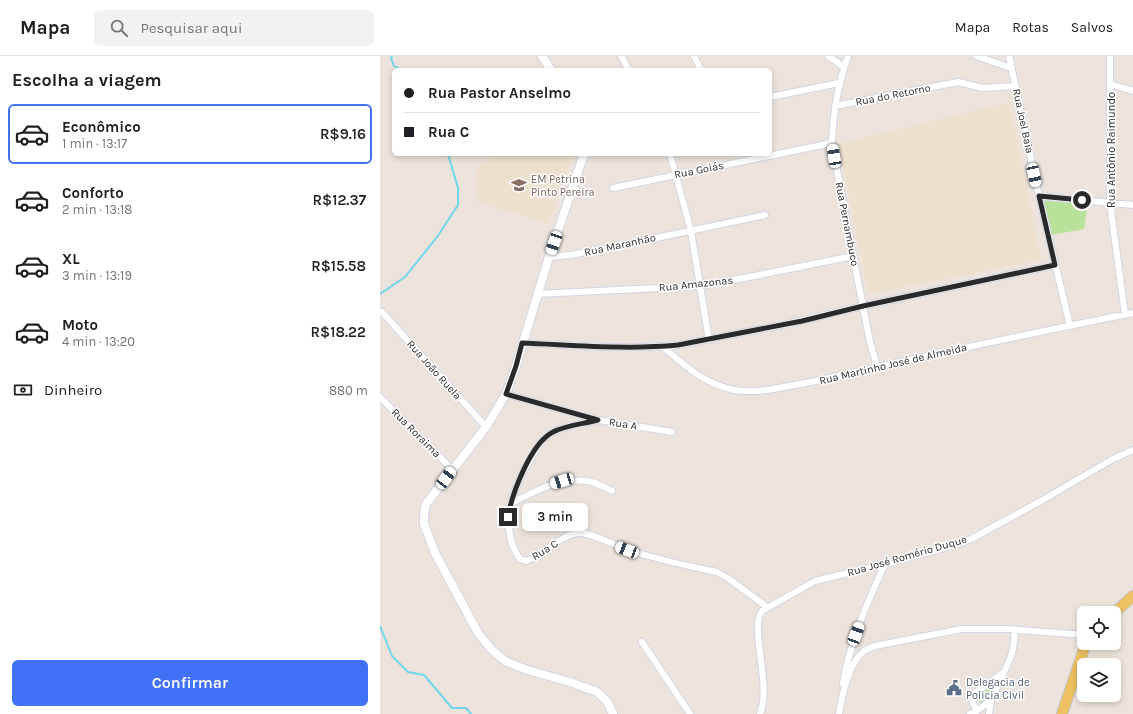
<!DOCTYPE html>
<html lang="pt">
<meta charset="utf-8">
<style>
:root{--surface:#fff;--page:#f2f2f2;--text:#202124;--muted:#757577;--line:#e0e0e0;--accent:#4172f5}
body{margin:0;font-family:Karla,sans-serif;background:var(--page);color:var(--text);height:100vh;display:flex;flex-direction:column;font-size:15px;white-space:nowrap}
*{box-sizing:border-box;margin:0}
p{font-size:13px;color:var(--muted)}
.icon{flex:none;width:22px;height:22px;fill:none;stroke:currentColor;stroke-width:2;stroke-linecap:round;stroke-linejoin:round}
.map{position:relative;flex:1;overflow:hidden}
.details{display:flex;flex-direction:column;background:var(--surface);width:380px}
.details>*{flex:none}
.banner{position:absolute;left:12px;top:12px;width:380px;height:88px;border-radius:6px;box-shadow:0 2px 6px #0003;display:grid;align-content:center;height:88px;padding:0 12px;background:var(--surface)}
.tools{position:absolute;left:697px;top:550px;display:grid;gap:8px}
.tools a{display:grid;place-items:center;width:44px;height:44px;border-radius:6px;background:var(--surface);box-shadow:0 2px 6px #0003;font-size:20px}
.end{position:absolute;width:18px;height:18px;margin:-9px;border:5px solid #2a2a2a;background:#fff;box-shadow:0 0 0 2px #fff}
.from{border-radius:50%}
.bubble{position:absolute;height:28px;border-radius:6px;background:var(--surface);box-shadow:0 2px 6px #0003;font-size:13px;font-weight:600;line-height:28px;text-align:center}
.car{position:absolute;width:12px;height:24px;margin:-12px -6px;border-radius:5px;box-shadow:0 0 3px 1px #0007;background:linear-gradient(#fff 24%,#345 0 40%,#fff 0 76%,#345 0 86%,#fff 0)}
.banner b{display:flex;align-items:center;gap:14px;height:38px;font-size:15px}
.banner b+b{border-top:1px solid var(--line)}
.banner i{width:10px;height:10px;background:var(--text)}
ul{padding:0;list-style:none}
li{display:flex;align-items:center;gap:12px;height:60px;margin:0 8px 6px;padding:0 4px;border:2px solid transparent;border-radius:6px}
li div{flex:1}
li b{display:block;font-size:15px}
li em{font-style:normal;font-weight:600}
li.on{border-color:var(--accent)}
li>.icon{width:36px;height:36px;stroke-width:1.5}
h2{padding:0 12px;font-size:18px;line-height:48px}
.pay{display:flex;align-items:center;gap:10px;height:44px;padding:0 12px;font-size:15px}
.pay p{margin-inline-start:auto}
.action{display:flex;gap:8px;margin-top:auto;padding:8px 12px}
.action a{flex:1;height:46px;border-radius:6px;background:var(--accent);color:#fff;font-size:16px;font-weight:600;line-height:46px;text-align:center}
header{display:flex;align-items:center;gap:24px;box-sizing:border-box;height:56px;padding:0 20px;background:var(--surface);border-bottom:1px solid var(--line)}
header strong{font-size:19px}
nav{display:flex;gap:22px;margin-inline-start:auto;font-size:14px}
.search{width:280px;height:36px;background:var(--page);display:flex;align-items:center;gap:10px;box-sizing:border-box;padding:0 14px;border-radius:6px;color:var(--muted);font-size:15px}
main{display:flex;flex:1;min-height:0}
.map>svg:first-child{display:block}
</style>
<header>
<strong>Mapa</strong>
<div class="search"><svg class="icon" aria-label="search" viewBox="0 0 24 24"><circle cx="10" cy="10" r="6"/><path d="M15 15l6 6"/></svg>Pesquisar aqui</div>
<nav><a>Mapa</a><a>Rotas</a><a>Salvos</a></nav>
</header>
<main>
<section class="details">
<h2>Escolha a viagem</h2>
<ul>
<li class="on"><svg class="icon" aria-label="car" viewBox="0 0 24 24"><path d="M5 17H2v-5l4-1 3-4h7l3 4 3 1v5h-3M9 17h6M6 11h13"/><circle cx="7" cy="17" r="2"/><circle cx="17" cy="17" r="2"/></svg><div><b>Econômico</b><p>1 min · 13:17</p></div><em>R$9.16</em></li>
<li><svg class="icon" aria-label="car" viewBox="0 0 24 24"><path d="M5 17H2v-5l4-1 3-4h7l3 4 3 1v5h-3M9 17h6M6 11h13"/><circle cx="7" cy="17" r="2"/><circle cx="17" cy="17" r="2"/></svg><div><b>Conforto</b><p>2 min · 13:18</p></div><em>R$12.37</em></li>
<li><svg class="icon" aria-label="car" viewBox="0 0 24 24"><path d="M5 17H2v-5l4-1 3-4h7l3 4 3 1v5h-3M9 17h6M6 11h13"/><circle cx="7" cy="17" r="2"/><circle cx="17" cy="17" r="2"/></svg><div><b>XL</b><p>3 min · 13:19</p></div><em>R$15.58</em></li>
<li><svg class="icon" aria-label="car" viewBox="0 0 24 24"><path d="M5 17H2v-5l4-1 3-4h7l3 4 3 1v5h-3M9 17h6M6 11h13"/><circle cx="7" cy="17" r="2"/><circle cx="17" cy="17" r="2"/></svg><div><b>Moto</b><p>4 min · 13:20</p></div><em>R$18.22</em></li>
</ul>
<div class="pay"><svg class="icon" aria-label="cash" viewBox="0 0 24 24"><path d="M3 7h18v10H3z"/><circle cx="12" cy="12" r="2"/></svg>Dinheiro<p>880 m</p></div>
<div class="action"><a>Confirmar</a></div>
</section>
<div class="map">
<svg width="753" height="658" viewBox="0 0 753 658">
<rect width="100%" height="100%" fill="#ece4dc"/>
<path fill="#ede0cc" d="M630,46L661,204L488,238L459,88Z
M118,98H194L168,168L97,146L96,111Z"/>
<path fill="#b8e19a" d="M662,143L708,147L704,173L671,179Z
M608,630L611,635L607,644L602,647L594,641Z"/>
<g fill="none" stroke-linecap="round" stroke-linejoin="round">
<path stroke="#72d5eb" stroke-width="2" d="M12,0L11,2L14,10L21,14
M0,238L25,221L57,181L78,149V132L68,98
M0,570L12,600L28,616L44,619L72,652H86L91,658"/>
<defs>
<path id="minor" d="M241,0L249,14
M314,0L321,14
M448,0L464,11
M468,0C458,28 453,57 452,87L473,200L490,286L497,311
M596,0L631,12
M629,0L659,140L690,270
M730,0V147L745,259
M730,28L753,35
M390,41L459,27
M455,50L578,26L603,32L635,30
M290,98L311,175L329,284
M233,132L452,87
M659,140L753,149
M169,201L190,199L224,193L385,159
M157,238L319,230L369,221L473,200
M2,256L106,371
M142,287C194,289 247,294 298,289L407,268L483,250L675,209
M283,291C305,310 325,328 354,334C372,337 391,334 409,330C439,325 468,318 498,311C582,292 668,274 753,257
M126,338L218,364L292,376
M0,341L72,413
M218,364C202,368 181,370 168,379C161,384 157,392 153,399C134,428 117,471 140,503L146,505C165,498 179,479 199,477C211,476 235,490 248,494C277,503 307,510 337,516L349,523L387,551
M130,448C158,434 180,420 212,426C219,428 226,432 232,435
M262,586L310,658
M463,628C470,586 487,547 505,508
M597,655L590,641L621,618
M380,658C392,629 369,572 382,555L435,525L505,508L575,489L591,483L661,445L731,404L753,394
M459,658C462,640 468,608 483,596C488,592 494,590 500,589L582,573H627L704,579
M590,658L597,655L611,644
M609,658L611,644L630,603L633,593L635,575"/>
<path id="tertiary" d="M162,0L171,14
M204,98L169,201L136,310L126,338L106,371L46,448L44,459V468L55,497L98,577L111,593L125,605L147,614L190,626L217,636L227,645L233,658"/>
<path id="primary" d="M734,557L753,540
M682,658L706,587"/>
</defs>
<use href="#minor" stroke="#d2d6e2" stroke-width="8"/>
<use href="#tertiary" stroke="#d2d6e2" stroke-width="10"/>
<use href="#primary" stroke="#c3c3c3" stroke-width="12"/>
<use href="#minor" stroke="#fff" stroke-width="6"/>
<use href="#tertiary" stroke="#fff" stroke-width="8"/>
<use href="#primary" stroke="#edc061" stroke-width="10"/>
</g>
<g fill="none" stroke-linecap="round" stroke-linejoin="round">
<path stroke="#2a2a2a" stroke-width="5" d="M128,461C132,437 151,387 173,376C186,369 203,368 218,364L126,338L136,310L142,287C194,289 247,294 298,289L422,265L483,250L675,209L659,140L702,144"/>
</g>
<defs>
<symbol id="school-bare" viewBox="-9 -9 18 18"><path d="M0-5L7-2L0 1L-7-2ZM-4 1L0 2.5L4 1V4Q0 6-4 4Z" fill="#8d6e63" stroke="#fff" stroke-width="2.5" paint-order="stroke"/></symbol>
<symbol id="civic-bare" viewBox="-9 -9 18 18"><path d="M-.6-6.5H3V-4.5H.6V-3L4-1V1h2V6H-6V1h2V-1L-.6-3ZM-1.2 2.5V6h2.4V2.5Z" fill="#5c6f8a" stroke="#fff" stroke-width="2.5" paint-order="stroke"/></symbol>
</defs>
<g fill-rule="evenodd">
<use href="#school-bare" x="128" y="118" width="22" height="22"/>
<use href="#civic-bare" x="563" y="621" width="22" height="22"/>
</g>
<g text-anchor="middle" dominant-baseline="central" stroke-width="3" stroke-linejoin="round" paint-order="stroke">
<g font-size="11" fill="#2a2a2a" stroke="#fff">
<text transform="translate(513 39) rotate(-11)">Rua do Retorno</text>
<text transform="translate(643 65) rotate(78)">Rua Joel Baia</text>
<text transform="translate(731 94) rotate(-90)">Rua Antônio Raimundo</text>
<text transform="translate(319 114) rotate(-11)">Rua Goiás</text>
<text transform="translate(467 168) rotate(79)">Rua Pernambuco</text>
<text transform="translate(240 189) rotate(-12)">Rua Maranhão</text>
<text transform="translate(316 228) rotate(-6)">Rua Amazonas</text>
<text transform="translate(513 308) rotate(-13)">Rua Martinho José de Almeida</text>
<text transform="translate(54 314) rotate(48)">Rua João Ruela</text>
<text transform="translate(243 368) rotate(9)">Rua A</text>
<text transform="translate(36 377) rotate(45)">Rua Roraima</text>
<text transform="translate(165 494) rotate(-32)">Rua C</text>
<text transform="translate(527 500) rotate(-16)">Rua José Romério Duque</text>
</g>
<g font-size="11" fill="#785e54" stroke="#fff" text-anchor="start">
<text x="151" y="123">EM Petrina<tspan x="151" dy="13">Pinto Pereira</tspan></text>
</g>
<g font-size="11" fill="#4e5e75" stroke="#fff" text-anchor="start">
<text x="586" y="626">Delegacia de<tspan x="586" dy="13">Policia Civil</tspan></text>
</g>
</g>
</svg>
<div class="tools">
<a><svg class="icon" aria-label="locate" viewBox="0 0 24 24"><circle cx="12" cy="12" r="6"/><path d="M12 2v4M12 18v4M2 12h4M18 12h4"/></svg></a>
<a><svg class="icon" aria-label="layers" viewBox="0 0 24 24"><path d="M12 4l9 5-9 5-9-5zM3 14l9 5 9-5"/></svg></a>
</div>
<i class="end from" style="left:702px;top:144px"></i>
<i class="end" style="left:128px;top:461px"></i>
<div class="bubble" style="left:142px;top:447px;width:66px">3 min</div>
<i class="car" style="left:454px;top:100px;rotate:351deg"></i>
<i class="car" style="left:654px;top:119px;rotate:168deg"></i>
<i class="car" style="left:174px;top:187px;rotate:199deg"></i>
<i class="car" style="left:66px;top:422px;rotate:37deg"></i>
<i class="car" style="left:182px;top:425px;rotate:253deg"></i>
<i class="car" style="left:247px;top:494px;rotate:291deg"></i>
<i class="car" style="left:476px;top:578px;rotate:20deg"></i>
<div class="banner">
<b><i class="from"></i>Rua Pastor Anselmo</b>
<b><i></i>Rua C</b>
</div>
</div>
</main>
